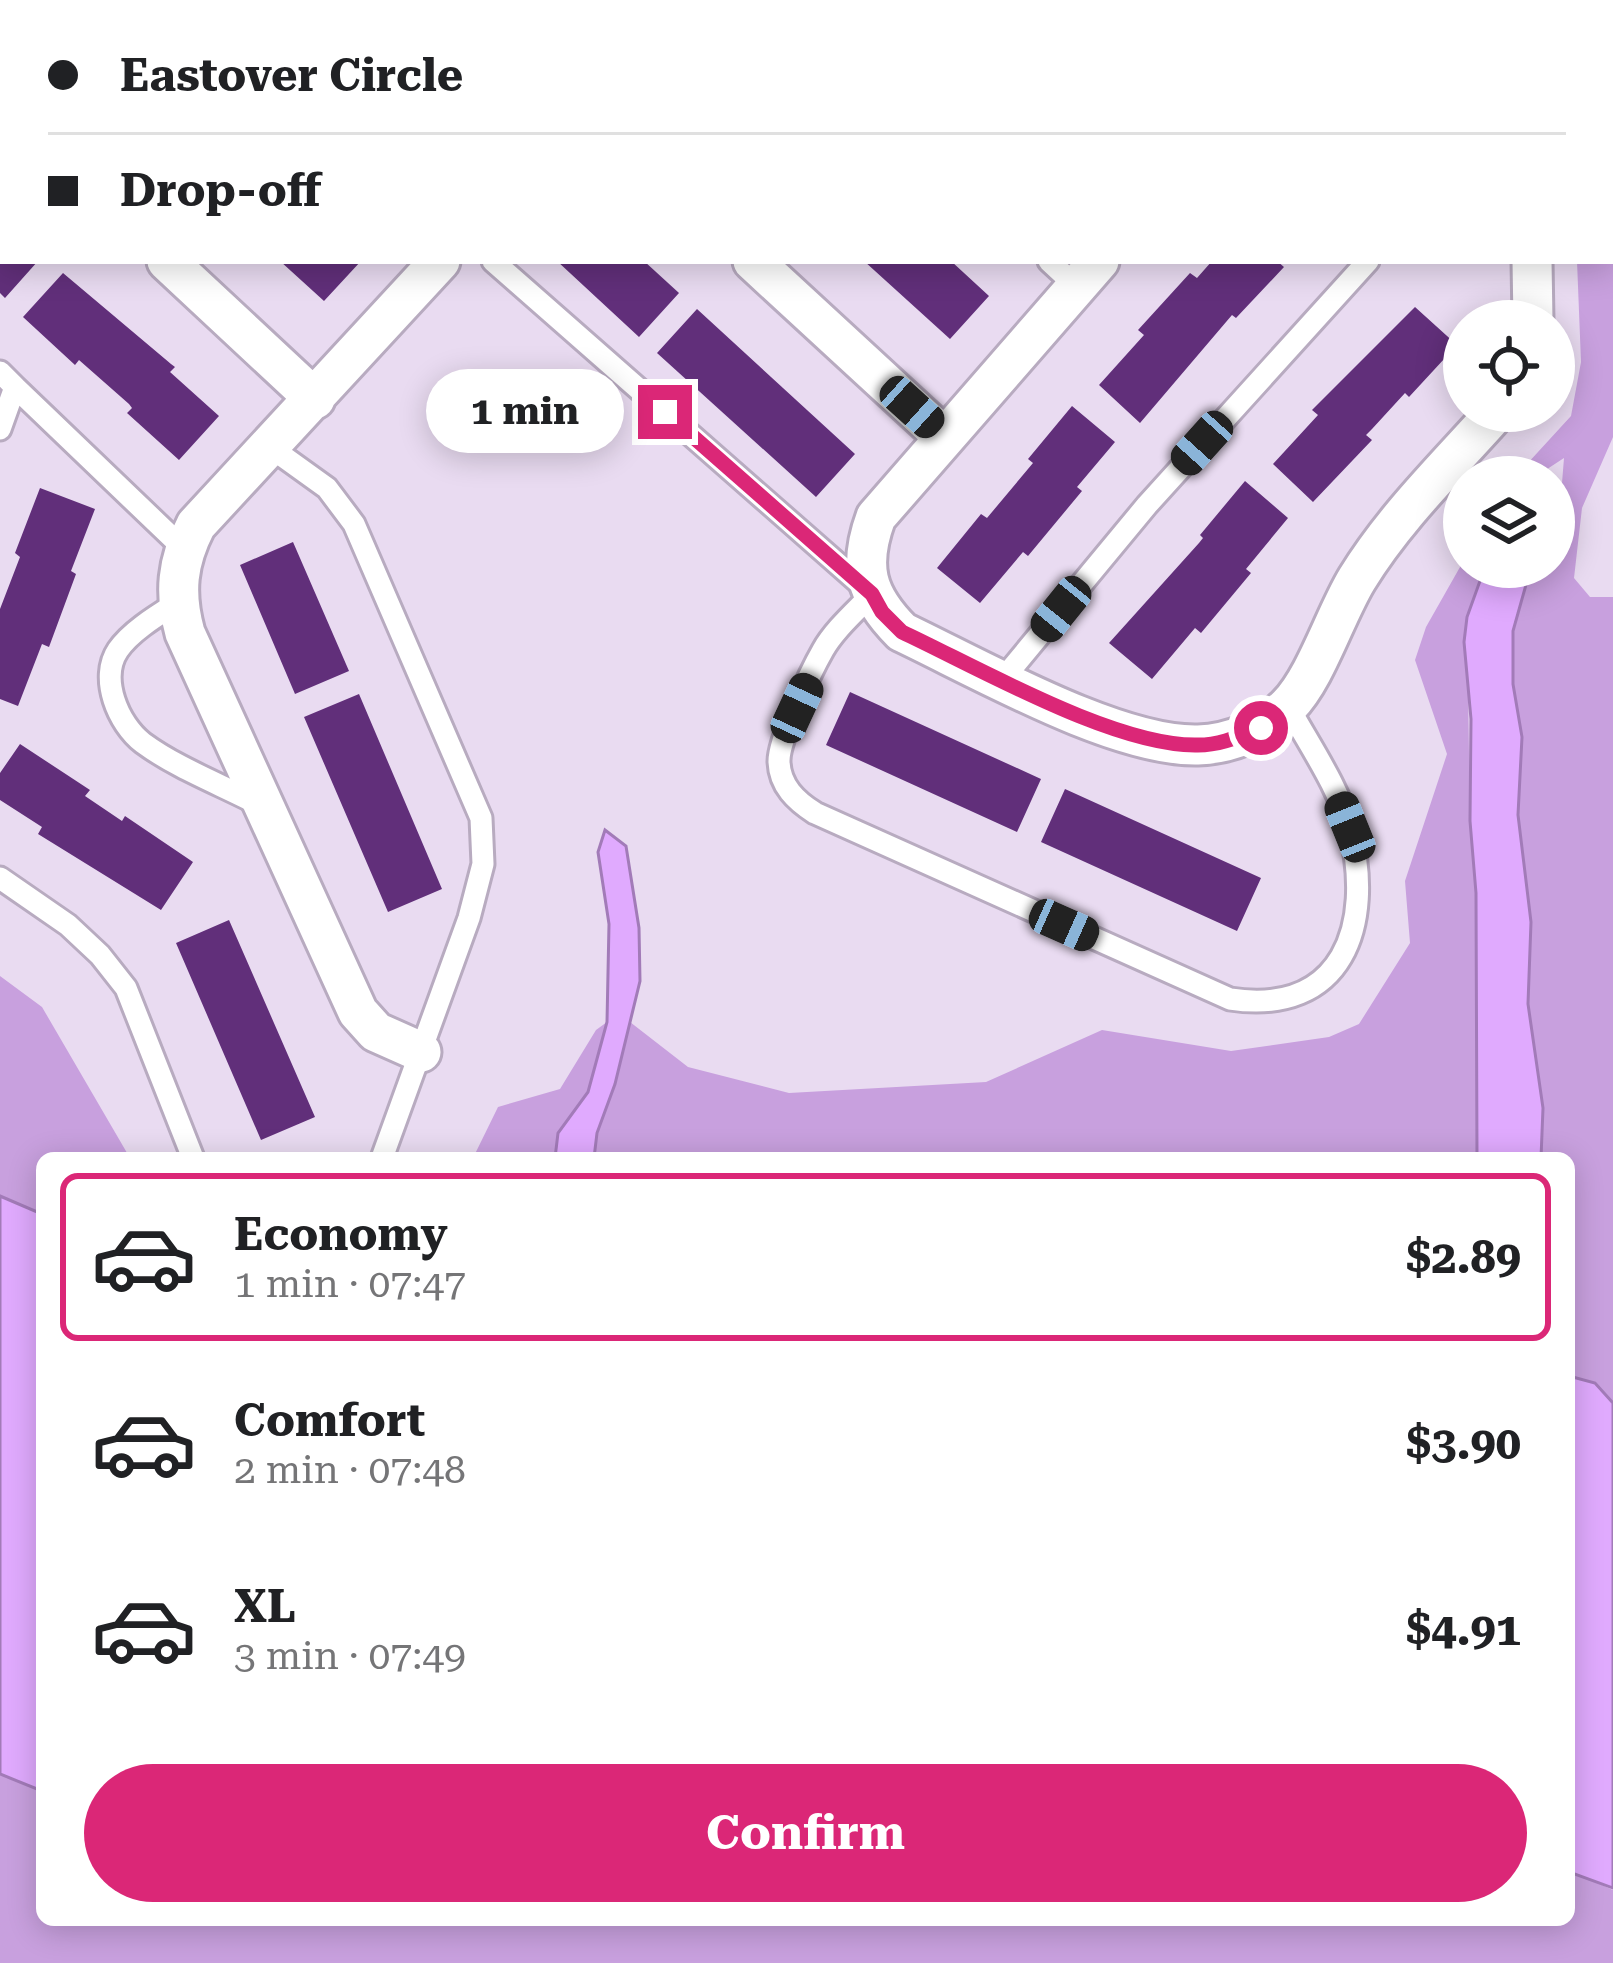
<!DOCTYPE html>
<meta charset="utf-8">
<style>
:root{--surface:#fff;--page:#f6f6f6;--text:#202124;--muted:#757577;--line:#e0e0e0;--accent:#db2777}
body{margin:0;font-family:"Roboto Serif",serif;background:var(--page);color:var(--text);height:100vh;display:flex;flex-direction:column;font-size:45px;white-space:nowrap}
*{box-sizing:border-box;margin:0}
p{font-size:39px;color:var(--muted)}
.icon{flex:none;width:66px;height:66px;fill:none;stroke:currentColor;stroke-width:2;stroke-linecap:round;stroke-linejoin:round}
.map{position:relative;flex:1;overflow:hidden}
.drawer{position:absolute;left:36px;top:1152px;width:1539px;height:774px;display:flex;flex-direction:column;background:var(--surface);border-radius:18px;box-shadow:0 6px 30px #0003}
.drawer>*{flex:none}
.guide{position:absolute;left:0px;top:0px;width:1614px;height:264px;box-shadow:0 6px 30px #0003;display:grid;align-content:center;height:264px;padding:0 48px;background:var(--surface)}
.buttons{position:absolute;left:1443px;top:300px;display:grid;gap:24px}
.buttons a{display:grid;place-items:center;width:132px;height:132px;border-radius:50%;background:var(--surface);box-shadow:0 6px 30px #0003;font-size:60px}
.end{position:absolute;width:54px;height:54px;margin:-27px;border:15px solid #db2777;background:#fff;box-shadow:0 0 0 6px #fff}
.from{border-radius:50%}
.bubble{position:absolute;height:84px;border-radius:42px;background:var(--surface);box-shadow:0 6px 30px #0003;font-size:39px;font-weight:700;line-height:84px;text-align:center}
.car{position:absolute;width:36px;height:72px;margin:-36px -18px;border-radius:15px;box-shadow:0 0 9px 3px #0007;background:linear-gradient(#222 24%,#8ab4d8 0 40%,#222 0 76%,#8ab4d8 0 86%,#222 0)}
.guide b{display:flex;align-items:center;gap:42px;height:114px;font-size:45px}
.guide b+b{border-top:3px solid var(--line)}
.guide i{width:30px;height:30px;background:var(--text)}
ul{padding:21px 0 0;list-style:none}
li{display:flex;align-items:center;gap:36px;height:168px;margin:0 24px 18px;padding:0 24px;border:6px solid transparent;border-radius:18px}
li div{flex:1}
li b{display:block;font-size:45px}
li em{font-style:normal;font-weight:700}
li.current{border-color:var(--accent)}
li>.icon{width:108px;height:108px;stroke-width:1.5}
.button{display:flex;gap:24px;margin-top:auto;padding:24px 48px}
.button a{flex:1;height:138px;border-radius:72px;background:var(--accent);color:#fff;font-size:48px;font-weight:700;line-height:138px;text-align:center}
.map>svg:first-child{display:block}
</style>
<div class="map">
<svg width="1613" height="1963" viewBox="0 0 1613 1963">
<rect width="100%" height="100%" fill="#e9dbf1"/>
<path fill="#c8a0de" d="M1567,0H1613V437L1582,508L1574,578L1590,597H1613V1403L1595,1383L1569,1376V1158H1541L1543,1108L1528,1004L1531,922L1518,815L1522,737L1513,685V631L1531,567H1554V501L1562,483L1564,458L1535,477H1515L1571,416L1581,362L1577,261H1611V3Z
M1464,560V567H1485L1467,617L1470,821L1476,893L1477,1158H594C599,1113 619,1067 630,1022L688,1067L789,1093L986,1082L1102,1030L1231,1051L1329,1037L1359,1024L1410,943L1405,881L1447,754L1415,660L1426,627Z
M0,976L42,1007L130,1158H42V1214L0,1196Z
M607,1022L588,1092L558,1133L555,1158H473L498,1107L560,1089L596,1030Z
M0,1733L42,1748V1920H1569V1870L1613,1890V1963H0Z"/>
<path fill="#e0aafe" stroke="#a27bb8" stroke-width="3" d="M1485,567H1531L1513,631V684L1522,737L1518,815L1531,922L1528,1004L1543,1108L1541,1158H1477L1476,893L1470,821L1471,719L1464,642L1467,617Z
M605,830L626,846L639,928L640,981L615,1084L597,1133L594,1158H555L558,1133L588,1092L607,1022L609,924L598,852Z
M0,1196L42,1214V1791L0,1774Z
M1569,1376L1595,1383L1613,1403V1888L1569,1872Z"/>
<path fill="#612f7a" d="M0,261H38L5,298L0,293Z
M280,261H361L324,301Z
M557,261H644L679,293L639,337Z
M864,261H951L989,296L950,339Z
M1212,261H1277L1284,267L1236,318L1232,315L1140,423L1099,385L1144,335L1138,330L1190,273L1197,278Z
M63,273L171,364L175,367L170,372L219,416L179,460L127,413L132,408L129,404L79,360L75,365L23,317Z
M1415,307L1457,345L1409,397L1405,393L1372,429L1366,435L1372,440L1313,502L1273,464L1318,415L1312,410Z
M697,309L855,454L816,497L657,353Z
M1072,406L1115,442L1077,487L1082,491L1028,556L1023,552L980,603L937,568L981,514L987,518L1033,463L1028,459Z
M1245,481L1288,518L1246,569L1251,573L1201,633L1195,628L1152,679L1109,643L1199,543L1203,538L1200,535Z
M40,488L95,509L71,571L76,574L49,647L42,644L18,706L0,699V609L20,557L15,553Z
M293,542L349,671L295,694L240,565Z
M850,692L1041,779L1017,832L826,745Z
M359,694L442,889L388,912L304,717Z
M20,744L90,790L85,796L122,821L125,816L193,862L161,910L38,834L42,827L0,800V773Z
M1065,789L1261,878L1237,931L1041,842Z
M229,920L315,1117L261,1140L176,943Z"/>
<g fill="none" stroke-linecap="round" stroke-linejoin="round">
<defs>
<path id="service" d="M196,0L199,3
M761,0L765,3
M493,261L872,594C856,611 834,630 823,650C811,671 778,741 779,762C780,786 796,801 815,813L1230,999C1343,1016 1374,925 1350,830C1339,787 1309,745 1288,706
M1049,261L1076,286
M0,372L15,387L0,429
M15,387L184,549
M270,447L327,488L354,524L481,818L483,864L469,918L382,1158
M177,603C158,615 131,631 118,650C99,678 118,724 143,743C177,768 222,785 260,805
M1003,679L1147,505L1368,261
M0,878L68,925L100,955L126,988L193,1158"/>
<path id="minor" d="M469,0L472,3
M1056,0L1059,3
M1511,0V3
M677,3L679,0
M1337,3L1339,0
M0,105L3,108
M167,261L315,399
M753,261L944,437
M1099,261L876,517C858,566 865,595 902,632C978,668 1116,747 1198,745C1231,744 1264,730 1288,706C1316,678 1335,615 1357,579C1395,517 1449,465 1497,411
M1532,261L1533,321
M421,1052L376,1032L358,1012L185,633C174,593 177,562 196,525L440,261"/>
</defs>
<use href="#service" stroke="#b8abc0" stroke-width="27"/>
<use href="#minor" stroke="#b8abc0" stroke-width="45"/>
<use href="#service" stroke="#fff" stroke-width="21"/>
<use href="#minor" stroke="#fff" stroke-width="39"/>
</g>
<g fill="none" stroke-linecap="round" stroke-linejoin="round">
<path stroke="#db2777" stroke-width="15" d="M665,412L872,594L882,612L902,632C979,668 1116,747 1198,745C1221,745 1240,736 1261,728"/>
</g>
</svg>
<div class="buttons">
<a><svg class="icon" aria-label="locate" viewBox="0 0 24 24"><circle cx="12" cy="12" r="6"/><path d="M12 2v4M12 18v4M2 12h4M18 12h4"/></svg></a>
<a><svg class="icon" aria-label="layers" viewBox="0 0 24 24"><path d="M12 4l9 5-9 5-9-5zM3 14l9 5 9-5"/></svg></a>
</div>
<i class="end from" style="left:1261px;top:728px"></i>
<i class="end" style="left:665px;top:412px"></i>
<div class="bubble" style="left:426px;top:369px;width:198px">1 min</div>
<i class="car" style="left:912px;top:407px;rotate:132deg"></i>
<i class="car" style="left:1202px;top:443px;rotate:222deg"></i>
<i class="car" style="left:1061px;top:609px;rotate:219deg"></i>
<i class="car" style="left:797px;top:708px;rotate:25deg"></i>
<i class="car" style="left:1350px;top:827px;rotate:338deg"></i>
<i class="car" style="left:1064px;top:925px;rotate:114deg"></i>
<div class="guide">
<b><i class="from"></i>Eastover Circle</b>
<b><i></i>Drop-off</b>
</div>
<section class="drawer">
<ul>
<li class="current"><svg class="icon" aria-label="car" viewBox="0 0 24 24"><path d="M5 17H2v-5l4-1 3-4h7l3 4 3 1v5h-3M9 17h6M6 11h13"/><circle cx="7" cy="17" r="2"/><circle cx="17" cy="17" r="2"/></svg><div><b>Economy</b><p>1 min · 07:47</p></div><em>$2.89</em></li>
<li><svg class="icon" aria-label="car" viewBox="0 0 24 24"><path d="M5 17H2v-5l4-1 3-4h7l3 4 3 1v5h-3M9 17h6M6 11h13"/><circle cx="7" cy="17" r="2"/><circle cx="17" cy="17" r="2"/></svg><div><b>Comfort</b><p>2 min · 07:48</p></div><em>$3.90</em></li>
<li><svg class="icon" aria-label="car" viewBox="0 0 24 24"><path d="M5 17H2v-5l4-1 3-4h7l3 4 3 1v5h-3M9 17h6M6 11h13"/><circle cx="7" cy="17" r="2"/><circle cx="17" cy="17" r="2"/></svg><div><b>XL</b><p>3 min · 07:49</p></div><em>$4.91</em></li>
</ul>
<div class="button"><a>Confirm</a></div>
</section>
</div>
